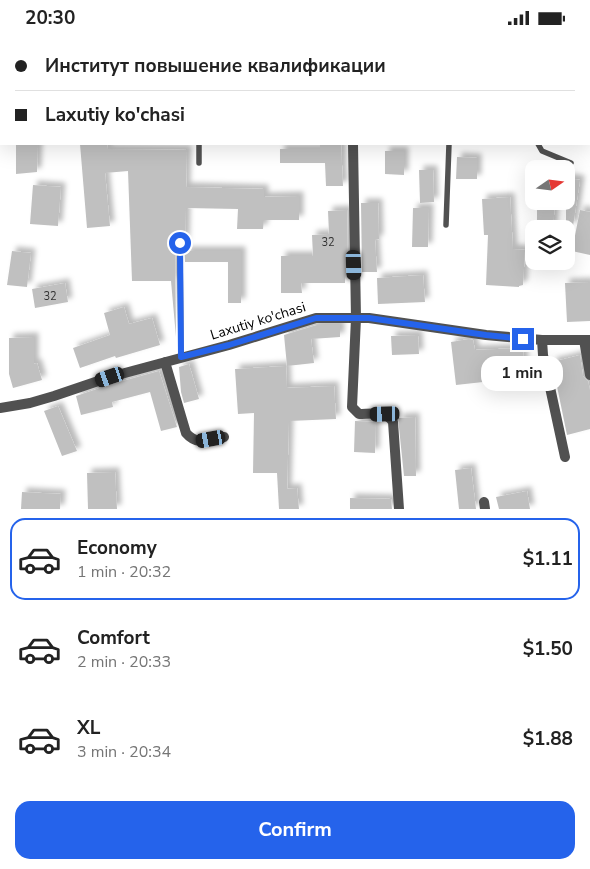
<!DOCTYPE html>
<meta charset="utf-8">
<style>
:root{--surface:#fff;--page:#f2f2f2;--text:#222;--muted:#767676;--line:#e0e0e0;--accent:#2563eb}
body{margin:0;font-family:"Nunito Sans",sans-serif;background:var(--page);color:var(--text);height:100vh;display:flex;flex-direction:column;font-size:19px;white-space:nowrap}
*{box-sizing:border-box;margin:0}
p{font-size:16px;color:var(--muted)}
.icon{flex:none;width:28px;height:28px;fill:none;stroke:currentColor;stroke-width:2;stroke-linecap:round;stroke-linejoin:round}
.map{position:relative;height:474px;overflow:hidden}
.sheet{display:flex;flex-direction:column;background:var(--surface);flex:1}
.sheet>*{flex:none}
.top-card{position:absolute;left:0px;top:0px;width:590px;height:110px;box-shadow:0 5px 20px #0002;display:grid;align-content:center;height:110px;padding:0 15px;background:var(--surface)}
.needle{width:32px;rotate:76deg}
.tools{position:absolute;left:525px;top:125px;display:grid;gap:10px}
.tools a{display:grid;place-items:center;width:50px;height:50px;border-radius:10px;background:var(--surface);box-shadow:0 5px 20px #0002;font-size:25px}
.end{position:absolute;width:22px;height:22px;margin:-11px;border:6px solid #2563eb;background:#fff;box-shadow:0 0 0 2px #fff}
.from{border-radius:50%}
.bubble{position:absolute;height:35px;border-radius:15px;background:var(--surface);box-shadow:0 5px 20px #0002;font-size:16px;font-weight:700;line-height:35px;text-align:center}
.car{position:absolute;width:15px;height:30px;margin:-15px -8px;border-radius:6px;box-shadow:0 0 4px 1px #0007;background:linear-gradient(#222 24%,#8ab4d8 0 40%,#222 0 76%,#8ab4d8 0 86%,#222 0)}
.top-card b{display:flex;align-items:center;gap:18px;height:48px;font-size:19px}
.top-card b+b{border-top:1px solid var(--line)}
.top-card i{width:12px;height:12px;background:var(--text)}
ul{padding:9px 0 0;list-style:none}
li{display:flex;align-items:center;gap:15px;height:82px;margin:0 10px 8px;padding:0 5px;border:2px solid transparent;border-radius:15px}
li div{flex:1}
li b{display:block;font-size:19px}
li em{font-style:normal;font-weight:700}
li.selected{border-color:var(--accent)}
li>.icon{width:45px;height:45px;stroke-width:1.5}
.cta{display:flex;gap:10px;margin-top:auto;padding:10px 15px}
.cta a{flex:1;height:58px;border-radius:15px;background:var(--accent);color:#fff;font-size:20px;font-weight:700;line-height:58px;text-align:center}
.status{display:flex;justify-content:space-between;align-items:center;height:35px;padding:0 25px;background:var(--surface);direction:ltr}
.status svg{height:14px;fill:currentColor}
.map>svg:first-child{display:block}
</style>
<div class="status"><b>20:30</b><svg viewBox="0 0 49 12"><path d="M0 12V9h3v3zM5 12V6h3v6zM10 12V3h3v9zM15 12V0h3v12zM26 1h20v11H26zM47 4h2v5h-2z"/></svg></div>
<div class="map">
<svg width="590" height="474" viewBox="0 0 590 474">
<defs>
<filter id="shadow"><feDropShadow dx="4.5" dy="-4.5" stdDeviation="2.5" flood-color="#0004"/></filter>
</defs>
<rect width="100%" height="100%" fill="#fff"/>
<path fill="#c0c0c0" filter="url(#shadow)" d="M16,109H38L37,137L16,139Z
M80,109H107L108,114L187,115L186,152L264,154V162L299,161V185H264L263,194H237L238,174L186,173L185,216H241V268H228V227H185L184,206L182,204H178L175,208L176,302L171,246H132L128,136L105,138L110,191L87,193Z
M320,109H341L343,151H326L325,128H280V114H320Z
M385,116H404V140L385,139Z
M457,122L477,123V144H456Z
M419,135H433L434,167L420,168Z
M566,143L580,145L573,191L566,190Z
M33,150L61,152L58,191L30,189Z
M510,162L513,214L525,215L523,250L519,251V252L486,250L488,200H484L482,164Z
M537,166H555L553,194H537Z
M361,168H378L379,204L375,205L377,237H362Z
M413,173H429L428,212H412Z
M347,175L348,238H345V248H301L302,258H281V221H313L312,200L329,199L328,176Z
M580,175L590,177V220L572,216Z
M12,216L31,218L27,252L7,250Z
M423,240L425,267L378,269L377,243Z
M590,247V286L567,287L565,248Z
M65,248L68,267L35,273L32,254Z
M124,272L129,289L152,283L160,310L116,323L115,321L80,333L73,313L110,300L104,278Z
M317,290H340V302L311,304L314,328L287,331L284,300Z
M418,300L419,319L392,320L391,301Z
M34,302V329L37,328L42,345L13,353L9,339V303Z
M469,304L473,305L475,315L523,313L525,345L492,346L456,350L451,307Z
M580,320L583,341L588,346L590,355V394L567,400L552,327Z
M189,329L199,364L184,368L181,357L179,332Z
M286,331L287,353L334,351L336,384L289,386L287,454L297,453L299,474H279L277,438H253L254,378L238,379L235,334Z
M159,336L177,392L161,396L150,357L112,367L113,372L81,380L76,361L112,349Z
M58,371L77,416L62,421L44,376Z
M415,382L416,441H404L398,383Z
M355,386L376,387L375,418L354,417Z
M471,433L476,474H459L455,435Z
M115,437L117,474H88L87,438Z
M527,456L530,474H499L496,462Z
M22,457L61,459L60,474H21Z
M350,463L391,464L392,474H350Z"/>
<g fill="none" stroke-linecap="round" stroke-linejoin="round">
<path stroke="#515151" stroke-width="5.5" d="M200,1V0
M538,109L542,116L571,128
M199,128V109
M446,190L449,109
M180,208L181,322"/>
<path stroke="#515151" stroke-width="10" d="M348,0V1
M353,109L356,283L352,372L359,379C370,379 386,375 393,387L399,474
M542,305L543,320L565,422
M584,305L590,340
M165,327L186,398C197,411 208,405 224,402
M0,373L30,368L54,361L110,342L229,310L316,283H369L486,300L542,305H590
M484,467L485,474"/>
</g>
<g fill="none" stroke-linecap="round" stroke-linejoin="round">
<path stroke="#2563eb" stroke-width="6" d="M180,208L181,322L229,310L316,283H369L486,300L523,304"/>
</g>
<g text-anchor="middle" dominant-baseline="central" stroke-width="4" stroke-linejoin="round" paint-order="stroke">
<g font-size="11" fill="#303030">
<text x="328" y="207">32</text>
<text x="50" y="261">32</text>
</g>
<g font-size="14" fill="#000" stroke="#fff">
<text transform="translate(258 286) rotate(-17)">Laxutiy ko'chasi</text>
</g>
</g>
</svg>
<div class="tools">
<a><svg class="needle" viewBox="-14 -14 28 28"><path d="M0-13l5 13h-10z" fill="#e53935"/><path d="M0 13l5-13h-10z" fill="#767676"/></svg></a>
<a><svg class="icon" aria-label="layers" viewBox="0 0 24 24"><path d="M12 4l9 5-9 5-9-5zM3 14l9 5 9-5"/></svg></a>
</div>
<i class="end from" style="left:180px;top:208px"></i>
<i class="end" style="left:523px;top:304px"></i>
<div class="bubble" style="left:481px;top:321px;width:82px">1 min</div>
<i class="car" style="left:354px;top:230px;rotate:178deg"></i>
<i class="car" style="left:110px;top:342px;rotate:251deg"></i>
<i class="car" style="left:385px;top:379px;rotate:269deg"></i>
<i class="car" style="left:211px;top:404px;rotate:260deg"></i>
<div class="top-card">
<b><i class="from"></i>Институт повышение квалификации</b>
<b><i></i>Laxutiy ko'chasi</b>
</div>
</div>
<section class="sheet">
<ul>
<li class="selected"><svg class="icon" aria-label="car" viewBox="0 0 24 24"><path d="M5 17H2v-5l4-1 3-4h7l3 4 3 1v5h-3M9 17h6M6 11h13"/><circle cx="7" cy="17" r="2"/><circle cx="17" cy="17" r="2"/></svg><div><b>Economy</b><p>1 min · 20:32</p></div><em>$1.11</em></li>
<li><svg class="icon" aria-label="car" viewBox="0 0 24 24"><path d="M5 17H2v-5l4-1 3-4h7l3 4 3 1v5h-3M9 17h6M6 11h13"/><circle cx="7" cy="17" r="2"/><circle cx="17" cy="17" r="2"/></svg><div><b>Comfort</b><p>2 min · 20:33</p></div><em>$1.50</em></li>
<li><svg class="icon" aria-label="car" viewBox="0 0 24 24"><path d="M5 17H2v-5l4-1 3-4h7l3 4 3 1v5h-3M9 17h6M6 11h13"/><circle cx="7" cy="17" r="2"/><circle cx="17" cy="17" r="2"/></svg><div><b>XL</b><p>3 min · 20:34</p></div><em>$1.88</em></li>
</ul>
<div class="cta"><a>Confirm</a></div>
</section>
